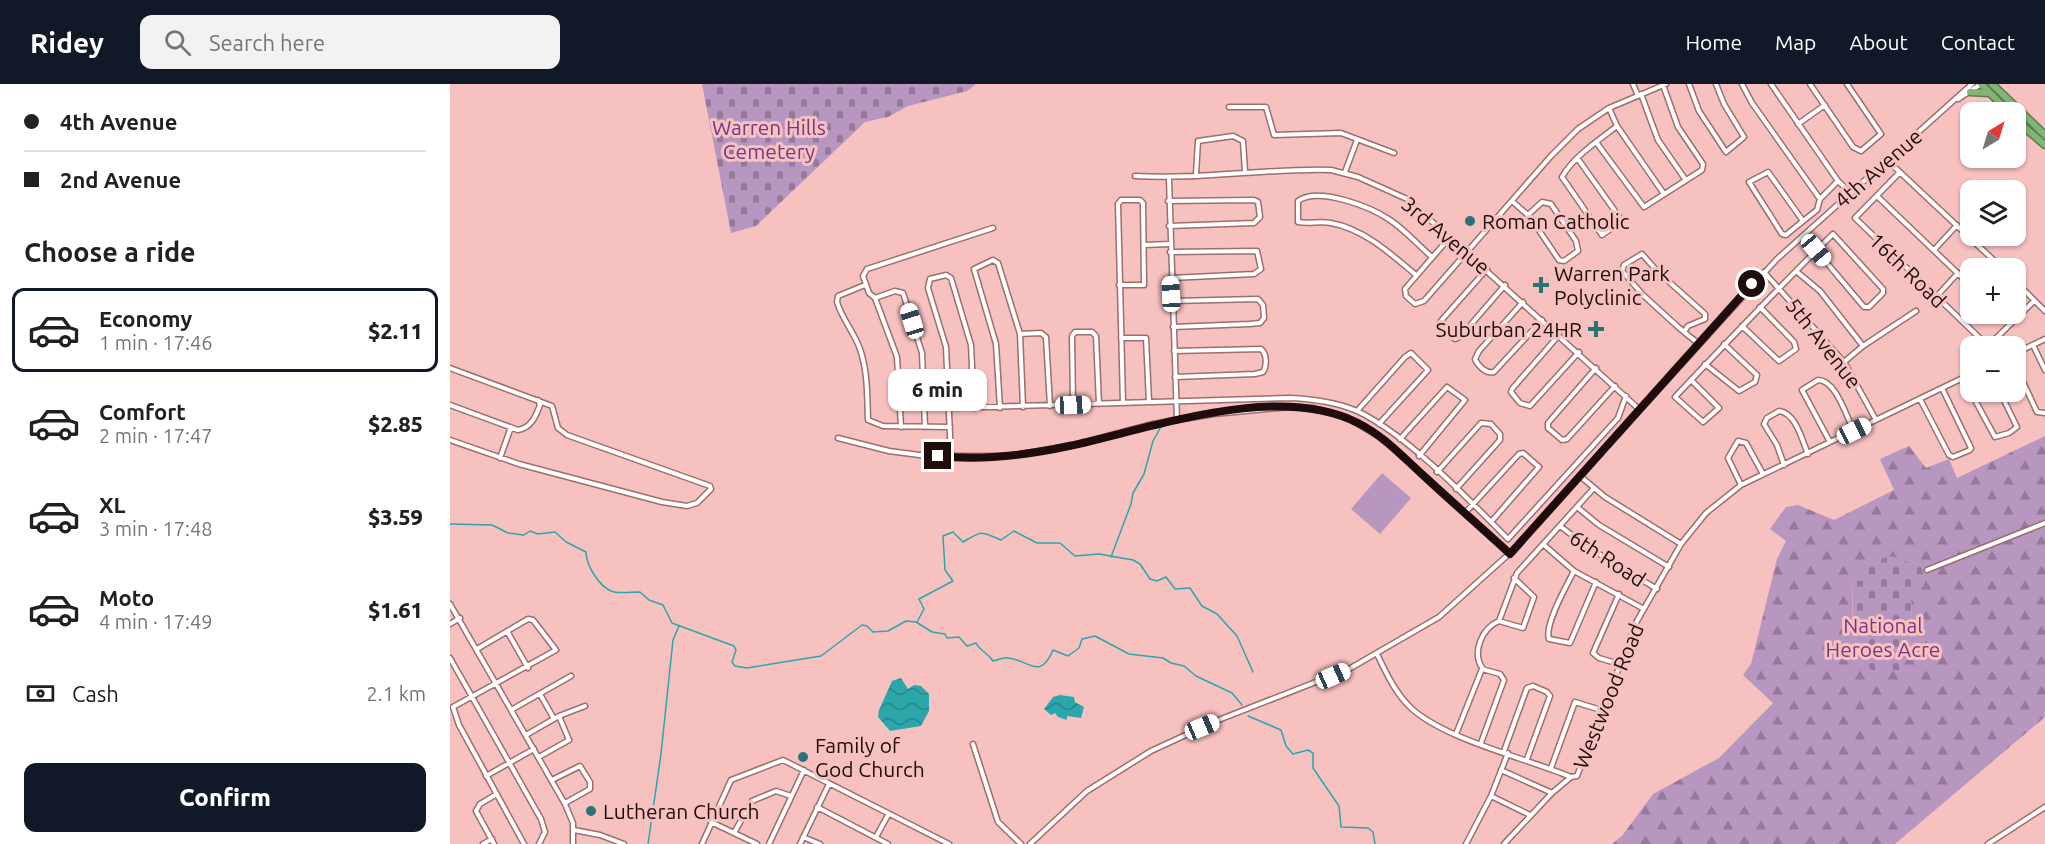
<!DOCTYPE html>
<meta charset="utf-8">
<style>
:root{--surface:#fff;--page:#f2f2f2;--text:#202124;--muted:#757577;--line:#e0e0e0;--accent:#111827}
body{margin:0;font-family:Ubuntu,sans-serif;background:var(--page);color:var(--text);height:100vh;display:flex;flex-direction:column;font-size:22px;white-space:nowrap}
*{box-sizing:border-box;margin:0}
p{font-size:20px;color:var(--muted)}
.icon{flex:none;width:33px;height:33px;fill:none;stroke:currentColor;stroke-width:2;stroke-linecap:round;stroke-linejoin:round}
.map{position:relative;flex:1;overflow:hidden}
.details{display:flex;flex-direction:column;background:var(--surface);width:450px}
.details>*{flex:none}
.banner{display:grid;align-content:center;height:132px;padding:0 24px;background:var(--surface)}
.needle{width:39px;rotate:38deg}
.fabs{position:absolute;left:1510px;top:18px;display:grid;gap:12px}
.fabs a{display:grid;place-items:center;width:66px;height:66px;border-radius:12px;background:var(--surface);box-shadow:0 2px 4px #0004;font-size:30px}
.end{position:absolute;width:27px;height:27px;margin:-14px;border:8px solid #1f0d0d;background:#fff;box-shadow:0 0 0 3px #fff}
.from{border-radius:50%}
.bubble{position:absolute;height:42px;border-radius:12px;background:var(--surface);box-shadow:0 2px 4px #0004;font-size:20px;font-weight:800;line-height:42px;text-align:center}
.car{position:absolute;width:18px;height:36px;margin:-18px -9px;border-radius:8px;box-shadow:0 0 4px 2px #0007;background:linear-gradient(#fff 24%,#345 0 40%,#fff 0 76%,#345 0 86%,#fff 0)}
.banner b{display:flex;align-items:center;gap:21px;height:57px;font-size:22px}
.banner b+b{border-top:2px solid var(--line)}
.banner i{width:15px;height:15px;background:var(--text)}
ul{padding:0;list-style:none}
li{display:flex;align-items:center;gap:18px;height:84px;margin:0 12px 9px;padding:0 12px;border:3px solid transparent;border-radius:12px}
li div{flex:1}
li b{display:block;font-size:22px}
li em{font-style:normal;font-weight:800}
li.selected{border-color:var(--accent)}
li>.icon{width:54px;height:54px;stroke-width:1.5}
h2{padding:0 24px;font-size:27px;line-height:72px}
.pay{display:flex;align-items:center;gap:15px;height:66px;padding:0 24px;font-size:22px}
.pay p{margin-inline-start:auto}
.cta{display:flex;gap:12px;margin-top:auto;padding:12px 24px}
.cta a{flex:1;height:69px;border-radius:12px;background:var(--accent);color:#fff;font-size:24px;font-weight:800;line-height:69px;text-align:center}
header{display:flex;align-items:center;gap:36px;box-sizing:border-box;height:84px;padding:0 30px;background:var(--accent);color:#fff}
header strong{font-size:28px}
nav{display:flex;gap:33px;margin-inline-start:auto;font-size:21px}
.search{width:420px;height:54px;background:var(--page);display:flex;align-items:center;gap:15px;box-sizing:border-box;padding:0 21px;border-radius:12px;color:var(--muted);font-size:22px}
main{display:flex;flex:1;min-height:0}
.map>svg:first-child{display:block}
</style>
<header>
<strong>Ridey</strong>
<div class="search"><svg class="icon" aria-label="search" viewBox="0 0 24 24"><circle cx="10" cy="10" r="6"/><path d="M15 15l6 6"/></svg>Search here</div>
<nav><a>Home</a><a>Map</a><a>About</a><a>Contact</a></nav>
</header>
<main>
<section class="details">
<div class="banner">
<b><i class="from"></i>4th Avenue</b>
<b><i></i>2nd Avenue</b>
</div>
<h2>Choose a ride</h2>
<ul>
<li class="selected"><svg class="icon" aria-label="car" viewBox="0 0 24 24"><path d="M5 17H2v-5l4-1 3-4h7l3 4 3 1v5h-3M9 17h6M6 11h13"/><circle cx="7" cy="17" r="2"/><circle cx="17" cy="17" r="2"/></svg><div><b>Economy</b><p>1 min · 17:46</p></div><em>$2.11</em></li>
<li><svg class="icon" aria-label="car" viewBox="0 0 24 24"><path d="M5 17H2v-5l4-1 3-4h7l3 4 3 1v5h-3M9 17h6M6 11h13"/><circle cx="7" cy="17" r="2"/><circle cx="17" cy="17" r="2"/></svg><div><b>Comfort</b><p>2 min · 17:47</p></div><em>$2.85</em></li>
<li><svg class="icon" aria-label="car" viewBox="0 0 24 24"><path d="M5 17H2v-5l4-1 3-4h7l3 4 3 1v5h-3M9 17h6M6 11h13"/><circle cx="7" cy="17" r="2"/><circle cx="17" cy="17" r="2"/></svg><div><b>XL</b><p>3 min · 17:48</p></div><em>$3.59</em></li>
<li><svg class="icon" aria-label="car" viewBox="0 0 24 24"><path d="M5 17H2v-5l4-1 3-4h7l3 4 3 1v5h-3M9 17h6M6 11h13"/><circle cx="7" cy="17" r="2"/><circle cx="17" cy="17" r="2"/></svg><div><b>Moto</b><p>4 min · 17:49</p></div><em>$1.61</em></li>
</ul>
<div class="pay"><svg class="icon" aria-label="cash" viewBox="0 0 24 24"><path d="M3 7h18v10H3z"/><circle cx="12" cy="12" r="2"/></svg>Cash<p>2.1 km</p></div>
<div class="cta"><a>Confirm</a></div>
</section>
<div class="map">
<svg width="1595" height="760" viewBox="0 0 1595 760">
<defs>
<pattern id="forest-firs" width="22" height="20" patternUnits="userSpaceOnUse" patternTransform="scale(1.5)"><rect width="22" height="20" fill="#b796bf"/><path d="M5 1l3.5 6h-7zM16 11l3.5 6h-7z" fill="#94799a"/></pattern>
<pattern id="cemetery-stones" width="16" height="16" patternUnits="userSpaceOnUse" patternTransform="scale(1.5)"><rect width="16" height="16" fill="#b796bf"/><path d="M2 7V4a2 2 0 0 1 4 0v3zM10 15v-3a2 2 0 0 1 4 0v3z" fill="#94799a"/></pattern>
<pattern id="water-waves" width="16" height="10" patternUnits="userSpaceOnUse" patternTransform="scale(1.5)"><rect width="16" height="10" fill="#2ba6ab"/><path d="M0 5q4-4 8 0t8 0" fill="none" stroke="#24868a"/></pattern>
</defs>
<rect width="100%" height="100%" fill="#f7c1c0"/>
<path fill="url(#forest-firs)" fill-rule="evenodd" d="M1595,352V633L1445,760H1162L1172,752L1203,710L1269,674L1323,619L1293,591L1301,580L1327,475L1336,457L1320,445L1336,423L1348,421L1384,436L1444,406L1430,375L1459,362L1476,384L1499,375L1507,394ZM1402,497H1415L1461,513L1462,551L1403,549Z"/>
<path fill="url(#cemetery-stones)" d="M252,0H526L517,7L458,22L438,33L415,38L306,142L281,149Z
M1442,472L1471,483L1475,492L1474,502L1461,513C1461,539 1467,564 1449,586H1422L1411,577L1404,556L1402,497H1415L1420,478Z"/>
<path fill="#b796bf" d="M932,389L961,414L930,450L901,425Z"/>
<path fill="url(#water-waves)" d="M451,594L458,605L464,601L471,602L479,610V627L471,642L440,647L428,633L429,626L442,597Z
M610,611L624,613L625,618L634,623L631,634L617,632V636L608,633L605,629L601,631L594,625L603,613Z"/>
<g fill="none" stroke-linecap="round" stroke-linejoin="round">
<path stroke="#2ba6ab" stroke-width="1.5" d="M0,440L42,441L58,449L74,451L80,447L88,450L105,448L116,458L136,468C136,481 149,502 161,507C168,510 181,508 190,508L199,516L213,521L222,539L284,562L286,566L282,578L285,582L297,584L371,572L412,541L417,542L423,548L438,547L456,537L466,538L482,548L495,550L497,554L509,553L517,562L526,559C531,568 538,569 543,577C548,576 554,573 558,574C579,576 590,597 603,566L618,572L629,564L632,555L645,552L679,570L713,574L721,579L734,582L746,592L782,609L792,621
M661,473L681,420L683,409L694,390L703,357L712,341
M467,538L474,525L469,515L503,497L495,486L493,452L503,448L513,458C533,446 530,447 551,456L564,447L587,459H610L625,472L649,470L683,476L690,480L700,495L707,497L716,493L725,505L740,504L752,522L767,530L787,552L803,588
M798,632L831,646L836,662L843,670L858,666L863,669V684L889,722L891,743L918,744L923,748L925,760
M198,760L211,670L223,556L229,542"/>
<defs>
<path id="minor" d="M1183,0L1188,12
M1239,0L1249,27L1276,68L1294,53L1274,20L1266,0
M1292,0L1302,19L1370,115L1388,97
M1321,0L1388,97L1401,109
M1360,0L1403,63L1411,67L1431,50L1397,0
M1191,10L1208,56L1235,95
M1508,15L1531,0
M779,23H816L824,51L891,49L944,69
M1159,24L1167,42L1214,110
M1348,40L1375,21
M1146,58L1194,123L1252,86L1253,80L1228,43L1213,1
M1128,75L1172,137L1152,151L1112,93C1123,73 1149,56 1167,42
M1438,77L1552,184
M895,88L907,56
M1450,88L1405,134L1538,262
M746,90L748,57L783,52L793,57L795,88
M685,92C750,96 816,84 881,86L908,93L957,115L1190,326
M719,95L727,336
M1427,112L1521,202
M718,117L804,116L808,118L810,133L804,139L719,142
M1062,117L1080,133L1109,176L1114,177L1128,167L1126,157L1101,120L1092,118L1078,131
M1353,137L1336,151L1332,150L1299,98L1318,88L1353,137L1367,126L1370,115
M1000,153L955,205L956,212L965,220L974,217L1101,72L1128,45L1159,24L1216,0
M694,161L719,160
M1484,166L1507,141
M720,168L807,167L811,185L804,190L721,194
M1037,185L990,238L992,245L1005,255L1011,252L1055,201
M1346,187L1370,207L1413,262L1466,227
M1314,188L1394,278L1426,336
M966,191C941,170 914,145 881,139C870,137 859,140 848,138V117C868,102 921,123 940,136C955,146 968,161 982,173
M1566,198L1595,227
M415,201L388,212L387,218C392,235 404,248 410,265C418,289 417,311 418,336L433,342L500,343
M669,201H694L693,119L690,116H671L668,120L673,319
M1486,213L1508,189
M425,214L419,209L413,192L417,185L543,144
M722,217L808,215L813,221L814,234L810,239L799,240L723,243
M1073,218L1029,267L1025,275C1028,282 1036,290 1044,288L1092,236
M1551,230L1561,239
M1292,242L1329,277L1346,265L1344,258L1310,223
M1234,248L1238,242L1255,235V230L1207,187L1192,170L1174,181L1172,187L1193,211L1227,242C1234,248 1241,254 1248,259
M570,250L591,249L596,253L600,322
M1109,251L1062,305L1061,308L1070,319L1080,322L1129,268
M671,254H696L699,318
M1583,261L1595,286
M1538,262L1584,217
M724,267L811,265C817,270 817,282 813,288L805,290L725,293
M1566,269L1595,255
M1394,278L1413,262
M1255,280L1289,307L1305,298L1307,291L1274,260
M1566,283L1587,328L1595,329
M0,284L102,322L108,344L117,351L260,402L261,405L247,419L237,422L212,418L69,380L0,356
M1146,284L1098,339V344L1112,356L1117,355L1165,302
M1513,294L1545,353L1559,349L1567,343L1550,308
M1241,296L1269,324L1253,338L1225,313C1277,258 1329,203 1383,150L1433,205V209L1419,223H1414L1366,166
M1470,315L1499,371L1503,373L1520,366L1521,364L1492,304
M0,321L68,346C81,344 86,332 90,321L88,316
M623,321L622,252L625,248H642L646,252L649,320
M500,324L840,314C863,315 886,318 907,327C958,351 1018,415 1058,455L1168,334L1176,312
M550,324L546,260L524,185L543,176L548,179L570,250L573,323
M907,327L955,273L961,269L978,286L929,340
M451,343L447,273L425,214L445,207L453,209L472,269L475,343
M388,354L439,367L477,372H558L620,362L703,340L764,330L839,323L864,324L896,333L935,356L1060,469
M950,355L997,303L1015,316L969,372
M1380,358L1352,306L1368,296C1386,296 1396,332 1404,347
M501,373L496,263L478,204L480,195L496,191L501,194L521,261L524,324
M50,374L61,343
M1334,381L1327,361L1314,340L1317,334L1329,327C1346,329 1352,356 1358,370
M987,388L1031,339L1041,340L1050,350V356L1006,405
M1130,392L1155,413L1231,460
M1291,401L1278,374L1288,357L1296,359L1313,390
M1127,423L1149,441L1219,483
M1015,429L1069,370L1073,369L1089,383L1041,438
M1110,442L1139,464L1207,505
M1094,461L1124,487L1194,525
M1477,486L1595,439
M1124,487C1117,501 1094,541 1099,555L1120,559L1146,498
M1064,494L1084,513L1073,544L1049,537L1067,489L1144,404
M0,520L115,720L123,739V760
M0,540L10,534
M57,547L78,584
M27,565L78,535L83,536L106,566L3,623L9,641L74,760
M927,570C936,589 946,610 961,624C996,656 1076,674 1121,693L1127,692L1187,537L1231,460L1256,429L1291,401L1521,290
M0,574L91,735L95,748L89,760
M1169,580L1149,574L1143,569L1169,510
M1033,585C1021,569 1032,544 1049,537
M90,610L104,635
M61,626L121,592
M1006,650L1032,585L1050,590L1054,596L1031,659
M76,651L109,632L135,622
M523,660L548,738L571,760
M1054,667L1077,604L1083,602L1097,608L1100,612L1077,675
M89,673L119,656L109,632
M1101,684L1125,618L1151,626
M1051,686L1102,709
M36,692L84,665
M102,696L130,682L140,698V705L115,719
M1041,712L1080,731
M367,723L438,760
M261,738L307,760
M124,746L150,751L174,760
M284,749L302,717L326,707L341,712
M353,753L370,760
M426,753L438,731
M33,760L42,755
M44,760L26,727L30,720L47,710
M252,760L281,696L333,676L499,760
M319,760L354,686
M350,760L379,700
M580,760L637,707L701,667L766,637L899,585L989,533L1060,469L1327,175L1522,0
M1016,760L1041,712L1058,669
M1054,760L1102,709L1121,693
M1538,760L1595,723"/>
<path id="highway" d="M1531,0L1559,28
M1542,0L1595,51
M1520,8L1539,9
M1566,36L1595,61"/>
</defs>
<use href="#minor" stroke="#9e6d6d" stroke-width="7"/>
<use href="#highway" stroke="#5f7a51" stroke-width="9"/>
<use href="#minor" stroke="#fff" stroke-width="4"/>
<use href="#highway" stroke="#81b575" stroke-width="6"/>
</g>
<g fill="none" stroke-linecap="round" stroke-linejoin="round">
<path stroke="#1f0d0d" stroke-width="8" d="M488,372C532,377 577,371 619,362C703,344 827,298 908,339C934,352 954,374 975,393C1003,419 1032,444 1060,470L1302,200"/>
</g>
<g fill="#287376" stroke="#f7c1c0" stroke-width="2">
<circle cx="1020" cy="137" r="6"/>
<path d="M1088 192h6v6h6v6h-6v6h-6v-6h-6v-6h6z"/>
<path d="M1143 236h6v6h6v6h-6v6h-6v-6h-6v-6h6z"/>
<circle cx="353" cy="673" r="6"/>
<circle cx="141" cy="727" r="6"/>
</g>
<g text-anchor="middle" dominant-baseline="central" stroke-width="6" stroke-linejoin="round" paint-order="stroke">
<g font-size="21" fill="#743883" stroke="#f7c1c0">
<text x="319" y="43">Warren Hills<tspan x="319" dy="24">Cemetery</tspan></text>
<text x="1433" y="541">National<tspan x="1433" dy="24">Heroes Acre</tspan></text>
</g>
<g font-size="21" fill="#1f0d0d" stroke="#f7c1c0">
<text transform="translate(1428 84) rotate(-41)">4th Avenue</text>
<text transform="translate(996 151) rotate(40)">3rd Avenue</text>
<text transform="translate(1458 186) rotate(44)">16th Road</text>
<text transform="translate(1374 259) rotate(52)">5th Avenue</text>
<text transform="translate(1158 474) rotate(33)">6th Road</text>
<text transform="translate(1158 612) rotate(-68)">Westwood Road</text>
</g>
<g font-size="21" fill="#1f0d0d" stroke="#f7c1c0" text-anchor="start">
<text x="1032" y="137">Roman Catholic</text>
<text x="1104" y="189">Warren Park<tspan x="1104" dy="24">Polyclinic</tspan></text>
<text x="1132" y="245" text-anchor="end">Suburban 24HR</text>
<text x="365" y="661">Family of<tspan x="365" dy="24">God Church</tspan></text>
<text x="153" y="727">Lutheran Church</text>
</g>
</g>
</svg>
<div class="fabs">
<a><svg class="needle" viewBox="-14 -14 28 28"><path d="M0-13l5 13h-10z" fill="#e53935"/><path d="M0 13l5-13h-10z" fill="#757577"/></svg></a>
<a><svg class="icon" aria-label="layers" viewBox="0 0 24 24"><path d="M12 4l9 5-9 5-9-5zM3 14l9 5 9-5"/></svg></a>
<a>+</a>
<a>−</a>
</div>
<i class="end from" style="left:1302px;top:200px"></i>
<i class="end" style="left:488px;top:372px"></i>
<div class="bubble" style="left:438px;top:285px;width:99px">6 min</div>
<i class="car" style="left:1366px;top:166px;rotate:140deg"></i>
<i class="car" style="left:721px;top:210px;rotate:357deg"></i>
<i class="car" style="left:462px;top:237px;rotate:343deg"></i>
<i class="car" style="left:623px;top:321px;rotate:88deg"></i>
<i class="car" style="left:1404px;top:347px;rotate:64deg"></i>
<i class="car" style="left:883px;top:592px;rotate:66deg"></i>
<i class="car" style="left:752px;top:643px;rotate:67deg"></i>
</div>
</main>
